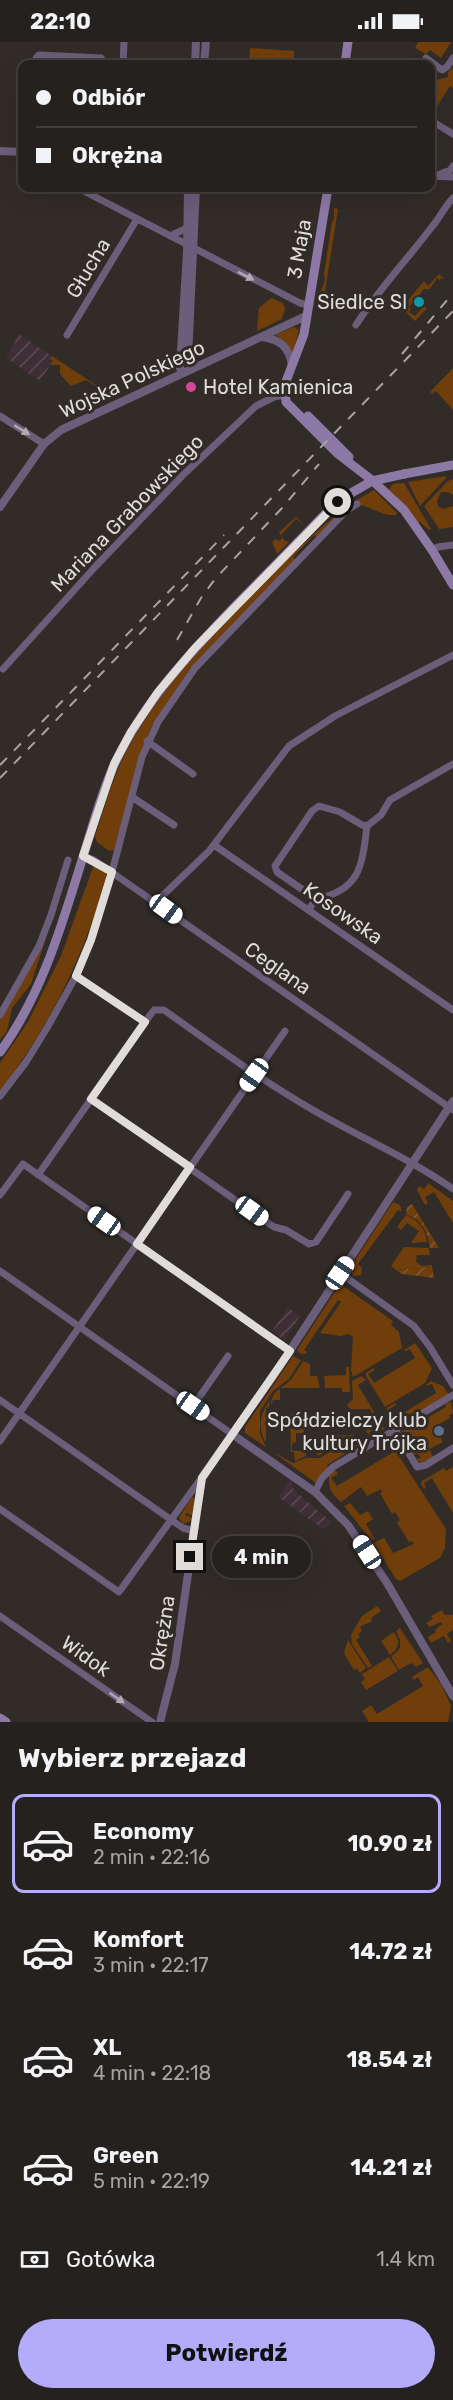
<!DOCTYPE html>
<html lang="pl">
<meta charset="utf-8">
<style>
:root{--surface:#25211e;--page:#312e2b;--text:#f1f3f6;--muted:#a3a3a4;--line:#423e3c;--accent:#b4acf9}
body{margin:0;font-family:Rubik,sans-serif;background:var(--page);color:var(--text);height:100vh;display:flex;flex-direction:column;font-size:22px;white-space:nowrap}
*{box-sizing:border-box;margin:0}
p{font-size:20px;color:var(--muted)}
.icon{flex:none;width:33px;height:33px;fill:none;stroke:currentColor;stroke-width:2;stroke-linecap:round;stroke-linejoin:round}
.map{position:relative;height:1680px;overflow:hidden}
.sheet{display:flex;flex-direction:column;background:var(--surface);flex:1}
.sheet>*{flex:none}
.guide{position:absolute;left:18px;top:18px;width:417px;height:132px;border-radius:12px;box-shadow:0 6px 24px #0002,0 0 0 2px var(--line);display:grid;align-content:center;height:132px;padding:0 18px;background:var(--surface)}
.end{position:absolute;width:27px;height:27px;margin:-14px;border:8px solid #dfdcd9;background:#111;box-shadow:0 0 0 3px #111}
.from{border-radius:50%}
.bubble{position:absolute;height:42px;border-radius:21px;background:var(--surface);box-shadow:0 6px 24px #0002,0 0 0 2px var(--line);font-size:20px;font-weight:700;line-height:42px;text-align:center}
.car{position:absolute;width:18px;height:36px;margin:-18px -9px;border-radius:8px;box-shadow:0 0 4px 2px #0007;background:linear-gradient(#fff 24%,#345 0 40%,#fff 0 76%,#345 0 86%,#fff 0)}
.guide b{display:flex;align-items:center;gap:21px;height:57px;font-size:22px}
.guide b+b{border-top:2px solid var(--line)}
.guide i{width:15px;height:15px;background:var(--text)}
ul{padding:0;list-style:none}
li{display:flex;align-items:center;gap:18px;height:99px;margin:0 12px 9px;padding:0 6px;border:3px solid transparent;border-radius:12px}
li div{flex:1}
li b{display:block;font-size:22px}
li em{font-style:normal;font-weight:700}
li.current{border-color:var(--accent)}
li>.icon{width:54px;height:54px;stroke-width:1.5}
h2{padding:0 18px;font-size:27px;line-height:72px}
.pay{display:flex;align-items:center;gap:15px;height:66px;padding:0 18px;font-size:22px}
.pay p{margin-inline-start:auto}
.primary-button{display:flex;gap:12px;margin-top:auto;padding:12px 18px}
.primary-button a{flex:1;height:69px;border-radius:36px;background:var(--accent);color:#111;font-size:24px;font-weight:700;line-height:69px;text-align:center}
.status{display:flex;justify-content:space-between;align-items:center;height:42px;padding:0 30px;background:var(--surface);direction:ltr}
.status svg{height:16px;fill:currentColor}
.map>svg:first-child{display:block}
</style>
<div class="status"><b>22:10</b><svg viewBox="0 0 49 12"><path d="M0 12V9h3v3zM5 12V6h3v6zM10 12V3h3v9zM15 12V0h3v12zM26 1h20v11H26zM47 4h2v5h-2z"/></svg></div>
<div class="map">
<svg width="453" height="1680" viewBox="0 0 453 1680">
<defs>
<pattern id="industrial-furrows" width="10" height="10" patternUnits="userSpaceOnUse" patternTransform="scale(1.5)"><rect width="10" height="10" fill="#402e37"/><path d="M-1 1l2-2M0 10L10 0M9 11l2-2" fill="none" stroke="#5b4c53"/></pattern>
<pattern id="garden-furrows" width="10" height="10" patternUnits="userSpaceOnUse" patternTransform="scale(1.5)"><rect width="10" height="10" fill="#703e0b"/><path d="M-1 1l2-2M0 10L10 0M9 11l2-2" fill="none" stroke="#84592e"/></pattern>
</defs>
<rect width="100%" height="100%" fill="#312c28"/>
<path fill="url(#industrial-furrows)" d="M19,292L55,316L40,339L6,316Z
M288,1266L300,1274L285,1298L272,1289Z
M290,1438L293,1440L291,1445L332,1481L323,1487L278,1455Z"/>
<path fill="#703e0b" d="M418,0H451L441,16L430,8L426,12L415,6Z
M250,6L294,9V22H249Z
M453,26V46L450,44L431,74V62L437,55L431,50V34L435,33L436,38L448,35V30Z
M334,166L338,167L325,249H321L325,238L324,232L332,180L334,177Z
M439,232L444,237L439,236L442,240L437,236L430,247H424L409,265L411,267L409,270L415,274L424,264L427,266L415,279L406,270L403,264L424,239L428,244Z
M271,256L283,261L285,267L282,277L257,289L259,266Z
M294,285L299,288L293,311L285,300L275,293Z
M52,314L55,316L111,353L102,357L96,344L86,338L71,344L60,332V323H50L53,319L50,317Z
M453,326V368L436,349L432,352L430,350Z
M446,434V436L420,464L408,440Z
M453,437V453L448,450H441L437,459L438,464L443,467L453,464V485L439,487L424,464L448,439Z
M404,441L431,487L429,488L420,480L418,482L389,447L393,442Z
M374,448L397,471L396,473C382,474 372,465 359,463L318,496L314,493L293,515L297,518L189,628L151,686L140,713L115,808L109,809L97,800L95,794C105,765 113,735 127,708C161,644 212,594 263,542C298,507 330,472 374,448Z
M296,475L305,484L296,477L281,493L284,498L289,500L277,512L272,500L276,497L279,499L282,496L279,490Z
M70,822L31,942L12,966L7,989L0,998V975L26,932Z
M93,825C99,824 106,829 107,835C83,915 51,982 0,1049V1021L28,980L61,914Z
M428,1141L453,1159V1181L434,1150L425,1155L428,1161L425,1163L417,1148L419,1144L424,1147Z
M393,1160L400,1163L402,1169L398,1168L358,1222L362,1226L361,1233L353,1234L350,1226Z
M406,1173C418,1178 426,1187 427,1200L411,1201L419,1189L407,1181L401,1188L397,1185Z
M404,1205L429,1206L430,1213H417L416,1220L422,1224L432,1223V1225L396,1228L391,1224Z
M343,1244L393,1279L391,1283L399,1290L402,1306L353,1335L351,1328L353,1295L349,1292L341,1294L320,1291L341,1260L338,1258L304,1308L307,1310L306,1312H301L297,1308L338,1245Z
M415,1301L432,1326L425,1341L385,1365L366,1334V1331L373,1326L375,1328L368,1332L374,1341L415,1316L410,1307L406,1309L404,1308Z
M293,1314L301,1318L289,1337L273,1349L260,1369V1392L266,1405L245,1391V1385Z
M303,1319L310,1322V1334H317L320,1346H280V1358H273L271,1363C271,1348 284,1346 292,1336C296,1331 300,1324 303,1319Z
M346,1325H349L350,1350H342V1346H325L324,1334L346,1333Z
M361,1334L366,1338L358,1343L384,1387L376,1391L374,1388L369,1390L371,1396L366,1389L368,1385L373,1383V1373L370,1367H350L347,1363L353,1357L352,1339Z
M431,1339L443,1344L449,1353L397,1385L386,1366L395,1361L396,1363L390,1367L395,1376L436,1351L432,1342L427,1344L426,1343Z
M270,1358L269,1365L266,1366V1377L281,1375V1387L266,1386V1401C257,1386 260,1371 270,1358Z
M451,1360L453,1371L449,1373L450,1376L434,1385L443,1400L429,1407L433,1415C426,1419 422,1423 415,1417L421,1416L417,1411L414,1413L415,1415L412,1412L416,1408L405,1392L401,1393L400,1390L421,1380V1375L424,1378L446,1365L445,1361Z
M290,1372H293V1387H296V1379H303L304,1391H296V1400L292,1402V1409H305L306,1414L295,1419L294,1410H291Z
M325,1392H327L328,1406L329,1394L354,1393L318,1414L317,1409H325Z
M355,1394H358L362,1401L327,1423L328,1427L316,1441L273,1410L293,1421L306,1416H320Z
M387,1396L446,1487L445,1506L440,1516L400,1539L396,1537L373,1501L384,1496L393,1511L414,1502L412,1499L409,1500L397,1481L400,1478L395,1470L392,1472L380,1451L382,1450L381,1447L367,1454L361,1445L341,1460C329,1449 329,1447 329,1431L334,1427L338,1432L331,1436L337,1444L392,1411L387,1402L383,1405L381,1401Z
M453,1425V1471L432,1436L424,1441L426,1446L424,1447L421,1442L422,1439L444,1426L446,1429Z
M192,1455L195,1456L193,1474L186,1471L185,1473L193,1476L192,1478L183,1482L179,1476Z
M350,1461L360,1473L368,1469L373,1477L366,1482L375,1497L372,1499L344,1464Z
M377,1564L381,1569L371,1576L372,1579L360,1585L362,1589L358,1592L360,1595L356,1598L372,1624L368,1626L352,1602L351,1593L362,1574Z
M442,1568L445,1573H453V1588L447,1592L451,1599L448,1601L444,1594L431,1601L428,1595L436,1590L435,1588L442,1582L441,1580L430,1585L426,1581L433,1577L431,1574Z
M400,1586L423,1621L416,1625L411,1621L399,1628L391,1615L400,1606V1598L396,1589Z
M394,1590C400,1599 400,1606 390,1613L381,1599Z
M348,1598L366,1626L360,1631L357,1626L354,1628L344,1611Z
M389,1615L398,1629L366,1648L361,1640L365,1637L362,1632Z
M428,1625L442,1644L451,1664L448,1680H369L362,1669L371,1663L377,1672L423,1644L418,1635L414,1638L412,1635Z"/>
<path fill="url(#garden-furrows)" d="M412,1162L439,1206H430C428,1190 422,1178 406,1172L407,1165Z
M432,1225L434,1236L402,1232L396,1228Z"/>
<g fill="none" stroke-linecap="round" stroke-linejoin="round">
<path stroke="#6a5e7a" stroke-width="7" d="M426,16L442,28L447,25L453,16
M36,22V16L39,13L101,16L106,22
M123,22L124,0
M430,78L453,92
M438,133L450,128L453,124
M430,134L453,135
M78,146L300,261L308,263
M170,194L187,186
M356,283C378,248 406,219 431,186C440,176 444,165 453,156
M67,293L137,177
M0,374L44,402
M432,508L438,505L453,503
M3,627L95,525L183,433L256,364L274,355L285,353
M147,699L193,732
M132,755L174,783
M214,803L453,968
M83,814L94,818L453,1068
M316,857C361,848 362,823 367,784
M156,860L209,809L289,704L335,674L453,613
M309,867L316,857L277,830L275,824L312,769L319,764L340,770L362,783L367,784L381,773L390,758L453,722
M76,934L145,980L154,968H164C213,1003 261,1038 313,1068C359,1095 409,1116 453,1147
M0,973L39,904L51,873L68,818
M0,1054L26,1020L47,986L76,934L91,898L112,830L142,715L158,680L195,626L347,468L357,462
M91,1057L274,1185L286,1188L309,1202L316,1200L348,1152
M38,1133L145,980
M0,1153L23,1122L290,1309
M0,1229L232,1392
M340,1231L414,1284L430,1305L453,1343
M0,1358L183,1486L194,1489
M193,1364L228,1314
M395,1388L417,1425L426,1423L453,1406
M0,1399L285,989
M315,1450L322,1436L333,1425L453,1353
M0,1467L119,1550L202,1435
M0,1574L152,1680"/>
<path stroke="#6a5e7a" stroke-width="8" d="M195,22L196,0
M204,22L206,0
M0,109L22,110
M261,295C280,297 289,305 292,323
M192,326L188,315L196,146
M182,331L180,326L187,210L188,146
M0,465L44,402L61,388L306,274
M232,1392L315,1450L348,1483L387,1541L453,1654
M160,1680L175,1622L202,1435L274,1333L453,1059"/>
<path stroke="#8d79a5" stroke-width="9" d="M345,22L348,0
M328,146L304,292L285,342L286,360L338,412L373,439L404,468L432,508L453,543
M308,374L349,415
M404,432L453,423
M0,1010C45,948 64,875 87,802C95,775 103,747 115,721C144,659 190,611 236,563C267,532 298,500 328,469L346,454
M0,1676L6,1680"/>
<path stroke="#a8a5a1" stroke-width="2" stroke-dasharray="10 10" stroke-linecap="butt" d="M402,312L453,251
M177,598L201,556L215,537L283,465L319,422
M0,723L224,493
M0,736L453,269"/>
<path stroke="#8d79a5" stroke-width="9" d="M346,454L372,439L404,432"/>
</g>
<defs><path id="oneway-solid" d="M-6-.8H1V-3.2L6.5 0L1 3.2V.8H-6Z" transform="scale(1.5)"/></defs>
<g fill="#b0aab3">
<use href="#oneway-solid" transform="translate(246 234) rotate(27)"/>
<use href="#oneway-solid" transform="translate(22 388) rotate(32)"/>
<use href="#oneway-solid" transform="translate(117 1656) rotate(35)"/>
</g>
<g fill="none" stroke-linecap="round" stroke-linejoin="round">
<path stroke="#dfdcd9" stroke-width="8" d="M190,1515L202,1436L290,1309L137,1202L190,1125L91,1057L145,980L76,934L91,898L112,830L83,814L114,722L131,690L158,650L195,606L338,460"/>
</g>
<circle fill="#0f9aa8" stroke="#312c28" stroke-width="2" cx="419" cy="260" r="6"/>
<circle fill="#d1479c" stroke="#312c28" stroke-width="2" cx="191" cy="345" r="6"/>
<circle fill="#5c6f8a" stroke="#312c28" stroke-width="2" cx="439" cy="1389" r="6"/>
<g text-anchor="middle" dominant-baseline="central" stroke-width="6" stroke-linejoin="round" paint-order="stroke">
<g font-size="20" fill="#dfdcd9" stroke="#312c28">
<text transform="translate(299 207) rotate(-80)">3 Maja</text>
<text transform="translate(88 226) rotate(-59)">Głucha</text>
<text transform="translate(132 337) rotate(-25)">Wojska Polskiego</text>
<text transform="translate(127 471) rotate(-46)">Mariana Grabowskiego</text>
<text transform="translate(343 871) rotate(35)">Kosowska</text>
<text transform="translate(278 926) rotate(35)">Ceglana</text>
<text transform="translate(162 1591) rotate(-81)">Okrężna</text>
<text transform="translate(86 1614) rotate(35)">Widok</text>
</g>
<g font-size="20" fill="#dfdcd9" stroke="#312c28" text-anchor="end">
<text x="407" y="260">Siedlce Sl</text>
<text x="203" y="345" text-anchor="start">Hotel Kamienica</text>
<text x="427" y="1378">Spółdzielczy klub<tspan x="427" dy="23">kultury Trójka</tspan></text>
</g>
</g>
</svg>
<i class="end from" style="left:338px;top:460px"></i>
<i class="end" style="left:190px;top:1515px"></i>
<div class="bubble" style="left:212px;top:1494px;width:99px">4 min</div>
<i class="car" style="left:166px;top:867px;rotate:126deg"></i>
<i class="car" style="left:254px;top:1033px;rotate:215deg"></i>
<i class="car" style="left:252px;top:1169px;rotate:126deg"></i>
<i class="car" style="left:104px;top:1179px;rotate:305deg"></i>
<i class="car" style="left:340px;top:1231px;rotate:34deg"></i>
<i class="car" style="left:193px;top:1364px;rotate:125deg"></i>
<i class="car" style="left:367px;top:1510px;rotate:327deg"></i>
<div class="guide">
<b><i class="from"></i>Odbiór</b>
<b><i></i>Okrężna</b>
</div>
</div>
<section class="sheet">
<h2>Wybierz przejazd</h2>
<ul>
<li class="current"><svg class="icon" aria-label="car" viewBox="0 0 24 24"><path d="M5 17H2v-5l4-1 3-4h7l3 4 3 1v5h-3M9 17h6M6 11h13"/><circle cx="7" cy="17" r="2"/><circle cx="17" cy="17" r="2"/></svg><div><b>Economy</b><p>2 min · 22:16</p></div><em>10.90 zł</em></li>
<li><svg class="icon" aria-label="car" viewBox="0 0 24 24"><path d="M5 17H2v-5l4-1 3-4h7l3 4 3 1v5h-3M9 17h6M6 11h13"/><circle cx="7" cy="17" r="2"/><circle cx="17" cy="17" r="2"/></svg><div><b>Komfort</b><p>3 min · 22:17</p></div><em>14.72 zł</em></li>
<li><svg class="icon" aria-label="car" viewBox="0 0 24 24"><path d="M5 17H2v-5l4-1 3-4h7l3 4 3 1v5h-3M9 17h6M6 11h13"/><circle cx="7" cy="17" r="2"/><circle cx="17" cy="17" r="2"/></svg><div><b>XL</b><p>4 min · 22:18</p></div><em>18.54 zł</em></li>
<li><svg class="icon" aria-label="car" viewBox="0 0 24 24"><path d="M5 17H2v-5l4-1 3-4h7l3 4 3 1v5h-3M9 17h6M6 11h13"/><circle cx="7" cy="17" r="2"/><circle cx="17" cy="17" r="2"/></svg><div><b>Green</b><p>5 min · 22:19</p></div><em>14.21 zł</em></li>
</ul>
<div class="pay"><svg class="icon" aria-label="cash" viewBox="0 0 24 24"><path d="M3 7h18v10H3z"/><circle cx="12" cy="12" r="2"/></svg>Gotówka<p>1.4 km</p></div>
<div class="primary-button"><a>Potwierdź</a></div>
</section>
